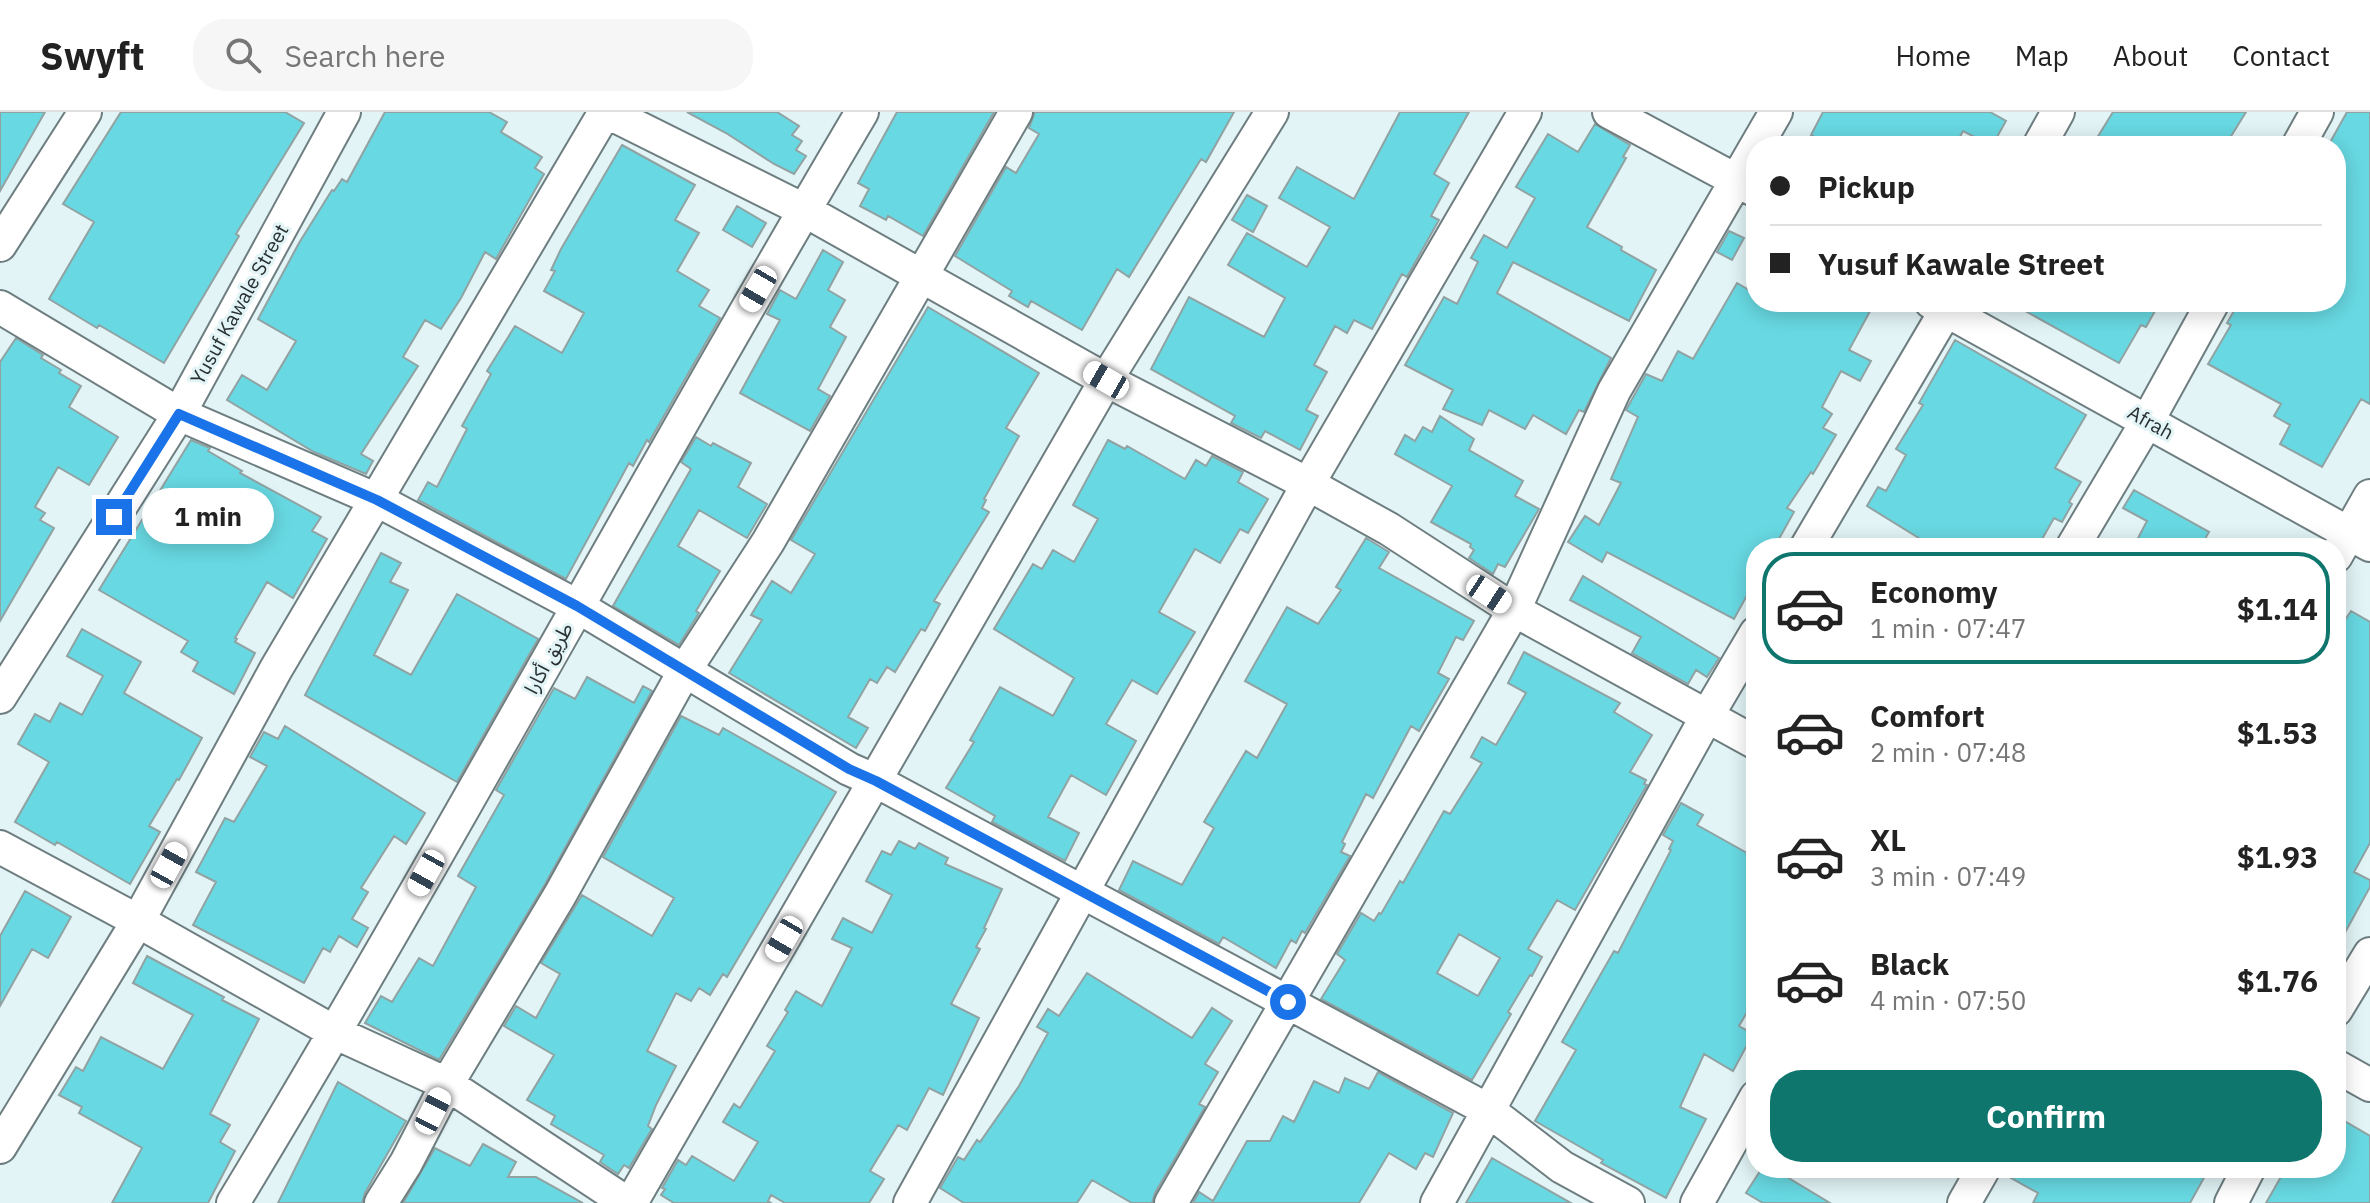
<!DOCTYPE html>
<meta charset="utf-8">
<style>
:root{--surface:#fff;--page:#f6f6f6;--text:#222;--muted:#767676;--line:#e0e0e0;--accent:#0f766e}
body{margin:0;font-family:"IBM Plex Sans","Noto Sans Arabic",sans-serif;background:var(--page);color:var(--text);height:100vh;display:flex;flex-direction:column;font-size:30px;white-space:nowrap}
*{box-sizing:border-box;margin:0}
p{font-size:26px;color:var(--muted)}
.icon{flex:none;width:44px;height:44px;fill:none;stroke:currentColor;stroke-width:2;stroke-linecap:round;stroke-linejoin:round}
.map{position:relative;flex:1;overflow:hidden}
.sheet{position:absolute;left:1746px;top:426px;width:600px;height:640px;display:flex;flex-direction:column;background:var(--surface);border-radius:32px;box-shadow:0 4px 20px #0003}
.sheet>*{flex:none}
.top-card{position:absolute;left:1746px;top:24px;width:600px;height:176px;border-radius:32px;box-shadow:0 4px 20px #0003;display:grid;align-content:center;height:176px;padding:0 24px;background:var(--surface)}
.end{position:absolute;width:36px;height:36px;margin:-18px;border:10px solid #1a73e8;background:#fff;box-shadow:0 0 0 4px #fff}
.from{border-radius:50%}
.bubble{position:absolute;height:56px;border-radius:28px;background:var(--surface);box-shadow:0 4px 20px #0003;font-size:26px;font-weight:700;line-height:56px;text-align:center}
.car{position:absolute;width:24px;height:48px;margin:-24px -12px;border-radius:10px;box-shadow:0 0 6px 2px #0007;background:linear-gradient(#fff 24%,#345 0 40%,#fff 0 76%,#345 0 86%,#fff 0)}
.top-card b{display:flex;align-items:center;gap:28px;height:76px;font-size:30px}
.top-card b+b{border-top:2px solid var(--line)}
.top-card i{width:20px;height:20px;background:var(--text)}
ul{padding:14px 0 0;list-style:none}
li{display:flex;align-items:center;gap:24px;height:112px;margin:0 16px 12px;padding:0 8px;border:4px solid transparent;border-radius:32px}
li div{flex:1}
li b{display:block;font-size:30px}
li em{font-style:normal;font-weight:700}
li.current{border-color:var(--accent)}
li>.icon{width:72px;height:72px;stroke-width:1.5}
.primary-button{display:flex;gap:16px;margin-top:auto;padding:16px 24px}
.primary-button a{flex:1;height:92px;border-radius:32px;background:var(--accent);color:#fff;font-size:32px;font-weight:700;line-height:92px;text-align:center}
header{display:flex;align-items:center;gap:48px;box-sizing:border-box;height:112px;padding:0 40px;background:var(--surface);border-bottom:2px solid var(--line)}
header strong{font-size:38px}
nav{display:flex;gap:44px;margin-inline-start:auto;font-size:28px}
.search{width:560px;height:72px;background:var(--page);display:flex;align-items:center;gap:20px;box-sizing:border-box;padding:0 28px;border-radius:32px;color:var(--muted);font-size:30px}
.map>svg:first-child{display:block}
</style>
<header>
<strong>Swyft</strong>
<div class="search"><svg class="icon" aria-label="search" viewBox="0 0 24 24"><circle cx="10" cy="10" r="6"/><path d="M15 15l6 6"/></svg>Search here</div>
<nav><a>Home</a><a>Map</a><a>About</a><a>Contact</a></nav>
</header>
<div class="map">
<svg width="2370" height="1091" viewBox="0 0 2370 1091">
<rect width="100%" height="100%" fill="#e2f4f6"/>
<path fill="#68d9e2" stroke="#91a2a3" stroke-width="2" fill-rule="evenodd" d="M0,0H45L0,79Z
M121,0H285L304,11L236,122L239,124L164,251L99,213L97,216L49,187L94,110L63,92Z
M385,0H489L507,10L501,20L542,45L535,56L544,62L496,147L485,140L461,186L441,217L425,208L403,245L418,254L361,342L373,349L366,362L314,340L227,288L242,263L267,278L296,229L258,207L299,131L332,78L334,79L342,67L347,70Z
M687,0H777L799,14L792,23L802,29L796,38L806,44L794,62L774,52L726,21Z
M897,0H994L923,124L888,104L886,108L860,94L869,77L858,71Z
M1035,0H1234L1206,50L1201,47L1129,165L1117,157L1082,218L1031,189L1028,195L1009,184L1012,179L955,144L1006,55L1016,61L1039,22L1029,16Z
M1400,0H1469L1434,62L1449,71L1431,104L1439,108L1407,165L1402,162L1372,217L1354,208L1347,221L1335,214L1314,253L1327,260L1306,298L1318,304L1300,338L1265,319L1261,326L1231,311L1235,304L1151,257L1189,185L1264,225L1285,186L1228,153L1247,121L1307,155L1330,115L1279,86L1297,55L1354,87Z
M1823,0H1990L2006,9L1992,34L1963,19L1955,34H1831L1811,23Z
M2113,0H2246L2225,34H2092Z
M2347,0H2370V292L2361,287L2322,355L2280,332L2290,313L2274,304L2281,292L2208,252L2231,213L2227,211L2239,190H2336V34H2328Z
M1595,12L1630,33L1623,45L1626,46L1587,115L1622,135L1621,138L1656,158L1629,209L1513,150L1497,181L1611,246L1584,300L1579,298L1566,322L1533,303L1525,317L1489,298L1482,313L1443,297L1453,278L1405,253L1444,185L1457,192L1478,150L1471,146L1484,123L1507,136L1535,86L1516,75L1548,22L1578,40Z
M622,33L695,73L675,108L699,121L677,159L709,178L699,194L720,206L649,330L647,328L633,354L629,351L566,467L418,388L428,370L437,375L467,317L462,314L491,262L487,259L515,214L562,241L584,201L544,179L555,159L551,158L561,137Z
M1247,83L1267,94L1253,120L1232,108Z
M737,94L766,111L752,135L723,118Z
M1729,119L1744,126L1732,148L1717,140Z
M823,138L843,150L828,178L845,188L830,215L846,225L818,277L830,284L810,319L740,281L780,208L767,202L780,178L796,187Z
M1737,171L1756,182V190H1875L1849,238L1871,249L1860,269L1841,259L1822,295L1832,302L1823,316L1836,323L1813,362L1811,360L1787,396L1794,400L1774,436H1756V467L1734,507L1607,440L1602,450L1568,430L1585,404L1599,413L1621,371L1611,367L1638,305L1626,298L1646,262L1662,269L1678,239L1693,247Z
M2009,190H2160L2146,215L2141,213L2119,251Z
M928,195L1039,261L1006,316L1019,324L984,387L986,388L982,396L989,400L934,489L940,492L925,519L921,517L895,560L887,555L877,571L870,567L848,605L868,616L856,636L729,561L762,508L751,503L772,469L791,481L815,442L791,428Z
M16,226L43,243L41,246L61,258L59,261L81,274L69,295L118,325L89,373L58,355L35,395L45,401L40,408L54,416L0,509V250Z
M1955,228L2086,303L2055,356L2081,370L2069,390L2072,392L2062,410L2054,406L2037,436H1935L1867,394L1878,375L1886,379L1906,343L1896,337L1923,293L1919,291Z
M1440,304L1474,327L1469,338L1523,369L1515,384L1539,397L1505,455L1498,452L1493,462L1469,446L1474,438L1470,435L1471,432L1431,410L1452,374L1395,342L1405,323L1415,329L1423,315L1432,320Z
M696,325L711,334L713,331L751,351L738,375L767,392L747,426L699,398L678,434L720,459L696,499L699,501L679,533L613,494L691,357L681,350Z
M191,328L210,336L208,339L242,359L240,361L321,405L312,419L327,427L293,486L267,470L235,526L237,527L235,530L255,541L234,582L193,559L198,550L181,540L188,529L99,478Z
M1108,328L1125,337L1127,334L1185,367L1196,348L1206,354L1212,344L1243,360L1238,370L1268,387L1248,421L1240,417L1220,451L1195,437L1159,500L1195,520L1157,582L1132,568L1106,612L1136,629L1106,683L1071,663L1048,705L1079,721L1065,749L992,710L995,704L946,676L974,630L970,628L1000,575L1053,604L1074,566L994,517L1033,452L1042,457L1053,438L1074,450L1098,407L1073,393Z
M2134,378L2209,420L2200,436H2152L2137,428L2147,409L2123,396Z
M1366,426L1389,440L1379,456L1474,509L1463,528L1456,525L1438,561L1449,567L1419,619L1411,614L1373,686L1366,682L1342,730L1345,732L1341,740L1350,744L1305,821L1302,819L1296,831L1291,828L1276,856L1223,825L1219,832L1119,778L1133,749L1182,773L1214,716L1204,710L1246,639L1257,646L1287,592L1245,569L1287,495L1318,512L1341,478L1336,475Z
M381,441L401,451L390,470L408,478L374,543L411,563L457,482L538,527L457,670L305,583Z
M1583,464L1719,546L1707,565L1696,558L1688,572L1632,541L1641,525L1570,488Z
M2351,499L2370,510V731L2354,760L2370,768V775L2336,837V503L2345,508Z
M82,517L141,550L124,581L202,626L179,668L177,667L149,714L160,720L130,772L57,730L55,733L15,710L49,650L18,632L35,602L50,610L60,591L82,603L103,564L67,544Z
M1524,540L1620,591L1614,600L1652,623L1630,660L1646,668L1644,672L1647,673L1575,798L1557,788L1528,837L1542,845L1532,864L1530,863L1508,900L1511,902L1472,968L1321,887L1345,848L1337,842L1361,801L1374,809L1379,801L1381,802L1400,769L1403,771L1444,699L1450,702L1482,651L1471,645L1482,625L1496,633L1526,581L1508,571ZM1459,822L1500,846L1478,884L1437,861Z
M587,565L634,591L643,574L652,579L544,774L439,948L365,911L381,884L392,890L419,846L433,854L476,775L458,764L504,683L496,678L554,576L575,587Z
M681,604L719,623L723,616L836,680L727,865L723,862L710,883L699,876L691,889L676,881L647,939L676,954L656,993L648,1014L652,1017L629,1056L624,1053L618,1062L600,1050L604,1043L551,1012L555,1004L527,988L554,943L504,914L516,894L536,906L560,862L541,851L582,783L652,824L674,786L603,745Z
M285,614L425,701L406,732L394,724L361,776L368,780L352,807L368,816L357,835L339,824L330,840L323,836L304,871L193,813L216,770L196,760L225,706L234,710L267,654L250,645L264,620L278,627Z
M1681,691L1703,703L1697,713L1756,746V885L1739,914L1753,922L1733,959L1704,942L1680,995L1706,1007L1666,1086L1601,1051L1603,1048L1535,1009L1576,938L1562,930L1614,839L1618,841L1671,738L1669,737L1673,729L1663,723Z
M899,729L915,737L919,731L948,746L945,752L1002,777L984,816L986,817L976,835L980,837L951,892L979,906L943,983L929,976L907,1018L898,1013L870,1059L884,1067L869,1091H785L771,1083L768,1089L771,1091H674L661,1083L665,1077L662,1076L678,1048L686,1053L692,1044L734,1069L758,1030L723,1010L734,992L740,996L775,939L767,934L788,900L785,898L796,879L822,894L852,836L832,827L843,806L872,821L892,783L866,769L882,739L891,743Z
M25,779L71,805L48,846L32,837L0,894V824Z
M147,844L224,885L222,888L259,907L210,1002L230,1013L220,1030L235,1039L208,1091H112L142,1036L79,1001L82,995L59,983L76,955L83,959L101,925L163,957L193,903L133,871Z
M1087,861L1192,926L1212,896L1232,909L1205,952L1218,960L1199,992L1205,995L1155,1081L1152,1091H1132L1092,1068L1077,1091H964L940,1076L958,1045L964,1048L977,1028L980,1030L1019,974L1048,921L1037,915L1048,897L1059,904Z
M1378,960L1453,1001L1433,1045L1425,1041L1416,1057L1389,1041L1359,1091H1193L1199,1080L1213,1089L1247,1029H1270L1283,1004L1294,1010L1314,969L1339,981L1345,966L1369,977Z
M338,970L406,1009L365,1081L362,1091H278Z
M2336,1004L2370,1024V1091H2266L2286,1056H2336Z
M483,1032L516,1050L508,1065H536L583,1091H403L435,1036L470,1054Z
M1492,1046L1518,1061L1571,1091H1466Z
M1762,1056H1772L1830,1091H1763L1746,1081Z
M2003,1056H2190L2205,1064L2190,1091H2033L2038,1081L2002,1061Z"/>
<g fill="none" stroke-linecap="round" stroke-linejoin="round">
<defs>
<path id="minor" d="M607,0L804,98L1106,268L1308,372L1389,417L1514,498L1756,631
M1609,0L1756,79
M2039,34L2058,0
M2298,34L2317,0
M0,133L85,0
M1931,190L2370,433
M0,195L179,302L377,388L577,494L849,657L876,669L1488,998L1562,1055L1628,1091
M1806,436L1951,190
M2072,436L2148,308L2213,190
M2336,444L2370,384
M0,585L179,302L344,0
M0,735L138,809L336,921L447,972L627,1091
M2336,898L2370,842
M2336,954L2370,973
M0,1035L138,809L276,557L605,0
M233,1091C450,732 648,361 862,0
M381,1091L406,1051L447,972L560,783L685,558L768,430L1016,0
M631,1091L1106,268L1272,0
M910,1091L1308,372L1525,0
M1171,1091L1514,498L1614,279L1776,0
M1437,1091L1707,604L1756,521
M1697,1091L1756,985
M1964,1091L1984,1056
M2231,1091L2249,1056"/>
</defs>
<use href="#minor" stroke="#6e7e80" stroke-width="36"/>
<use href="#minor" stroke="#fff" stroke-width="32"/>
</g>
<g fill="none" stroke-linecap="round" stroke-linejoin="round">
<path stroke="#1a73e8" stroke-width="10" d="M114,405L179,302L377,388L577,494L849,657L876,669L1288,890"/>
</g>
<g text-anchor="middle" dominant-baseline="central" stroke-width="6" stroke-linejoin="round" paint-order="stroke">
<g font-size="20" fill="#293031" stroke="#e2f4f6">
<text transform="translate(239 192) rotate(-61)">Yusuf Kawale Street</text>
<text transform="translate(2151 310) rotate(29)">Afrah</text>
<text transform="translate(548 546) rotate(-61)">طريق أكارا</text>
</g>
</g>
</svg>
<i class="end from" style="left:1288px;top:890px"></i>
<i class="end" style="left:114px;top:405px"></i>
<div class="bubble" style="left:142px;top:376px;width:132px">1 min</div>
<i class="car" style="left:758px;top:177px;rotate:210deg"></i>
<i class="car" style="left:1106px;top:268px;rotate:300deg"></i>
<i class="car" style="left:1489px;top:482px;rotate:123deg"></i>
<i class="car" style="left:169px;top:753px;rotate:29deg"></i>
<i class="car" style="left:426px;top:761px;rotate:209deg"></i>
<i class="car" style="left:784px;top:827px;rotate:210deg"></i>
<i class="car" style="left:433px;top:999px;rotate:27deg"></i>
<div class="top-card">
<b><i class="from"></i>Pickup</b>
<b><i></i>Yusuf Kawale Street</b>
</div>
<section class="sheet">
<ul>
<li class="current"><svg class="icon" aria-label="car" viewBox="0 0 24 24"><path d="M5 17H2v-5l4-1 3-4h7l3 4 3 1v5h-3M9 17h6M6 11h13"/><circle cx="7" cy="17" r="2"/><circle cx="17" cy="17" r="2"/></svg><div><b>Economy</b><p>1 min · 07:47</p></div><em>$1.14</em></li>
<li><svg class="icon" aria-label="car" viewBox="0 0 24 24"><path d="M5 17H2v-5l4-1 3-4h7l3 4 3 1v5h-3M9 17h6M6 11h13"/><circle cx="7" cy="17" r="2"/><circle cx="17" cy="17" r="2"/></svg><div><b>Comfort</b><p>2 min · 07:48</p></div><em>$1.53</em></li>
<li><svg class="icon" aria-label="car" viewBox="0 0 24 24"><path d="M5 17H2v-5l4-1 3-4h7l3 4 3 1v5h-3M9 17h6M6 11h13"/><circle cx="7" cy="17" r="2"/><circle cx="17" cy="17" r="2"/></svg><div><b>XL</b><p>3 min · 07:49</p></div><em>$1.93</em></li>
<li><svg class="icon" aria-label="car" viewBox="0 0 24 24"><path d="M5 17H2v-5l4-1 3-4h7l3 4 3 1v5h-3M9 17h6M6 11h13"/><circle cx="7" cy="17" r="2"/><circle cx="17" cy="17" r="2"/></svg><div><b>Black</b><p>4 min · 07:50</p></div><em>$1.76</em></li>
</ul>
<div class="primary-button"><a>Confirm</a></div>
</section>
</div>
